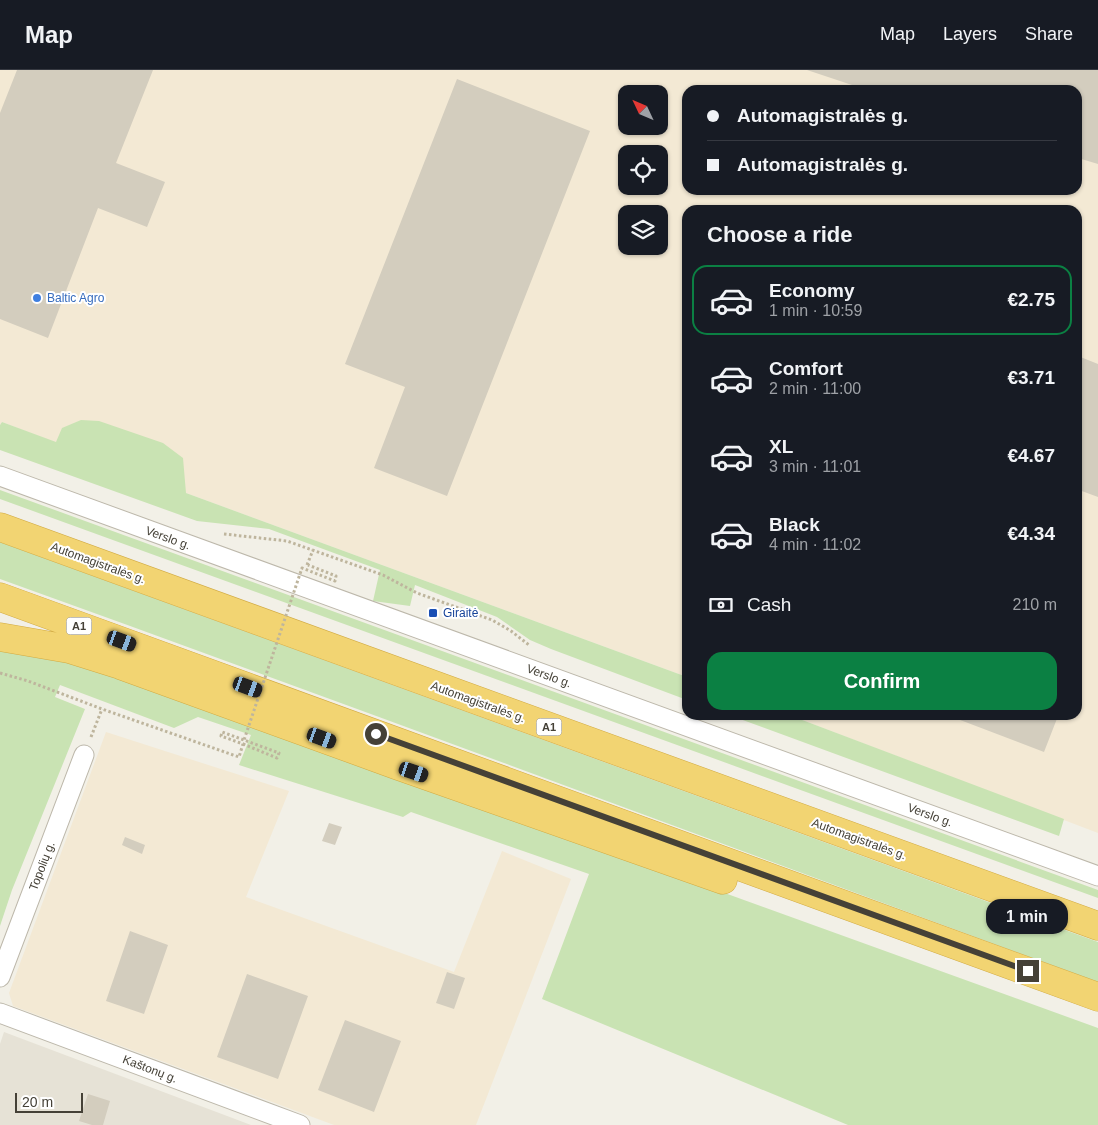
<!DOCTYPE html>
<meta charset="utf-8">
<style>
:root{--surface:#171b24;--page:#20242c;--text:#f1f3f6;--muted:#9ea1a6;--line:#363941;--accent:#0b8043}
body{margin:0;font-family:Arial,sans-serif;background:var(--page);color:var(--text);height:100vh;display:flex;flex-direction:column;font-size:19px;white-space:nowrap}
*{box-sizing:border-box;margin:0}
p{font-size:16px;color:var(--muted)}
.icon{flex:none;width:28px;height:28px;fill:none;stroke:currentColor;stroke-width:2;stroke-linecap:round;stroke-linejoin:round}
.map{position:relative;flex:1;overflow:hidden}
.details{position:absolute;left:682px;top:135px;width:400px;height:515px;display:flex;flex-direction:column;background:var(--surface);border-radius:15px;box-shadow:0 1px 4px #0004}
.details>*{flex:none}
.banner{position:absolute;left:682px;top:15px;width:400px;height:110px;border-radius:15px;box-shadow:0 1px 4px #0004;display:grid;align-content:center;height:110px;padding:0 25px;background:var(--surface)}
.needle{width:32px;rotate:314deg}
.tools{position:absolute;left:618px;top:15px;display:grid;gap:10px}
.tools a{display:grid;place-items:center;width:50px;height:50px;border-radius:10px;background:var(--surface);box-shadow:0 1px 4px #0004;font-size:25px}
.scale{position:absolute;left:15px;bottom:12px;width:68px;box-sizing:border-box;padding-left:5px;border:2px solid #454137;border-top:0;font-size:14px;line-height:18px;white-space:nowrap;color:#454137;-webkit-text-stroke:4px #fff;paint-order:stroke}
.end{position:absolute;width:22px;height:22px;margin:-11px;border:6px solid #454137;background:#fff;box-shadow:0 0 0 2px #fff}
.from{border-radius:50%}
.bubble{position:absolute;height:35px;border-radius:15px;background:var(--surface);box-shadow:0 1px 4px #0004;font-size:16px;font-weight:700;line-height:35px;text-align:center}
.car{position:absolute;width:15px;height:30px;margin:-15px -8px;border-radius:6px;box-shadow:0 0 4px 1px #0007;background:linear-gradient(#222 24%,#8ab4d8 0 40%,#222 0 76%,#8ab4d8 0 86%,#222 0)}
.banner b{display:flex;align-items:center;gap:18px;height:48px;font-size:19px}
.banner b+b{border-top:1px solid var(--line)}
.banner i{width:12px;height:12px;background:var(--text)}
ul{padding:0;list-style:none}
li{display:flex;align-items:center;gap:15px;height:70px;margin:0 10px 8px;padding:0 15px;border:2px solid transparent;border-radius:15px}
li div{flex:1}
li b{display:block;font-size:19px}
li em{font-style:normal;font-weight:700}
li.selected{border-color:var(--accent)}
li>.icon{width:45px;height:45px;stroke-width:1.5}
h2{padding:0 25px;font-size:22px;line-height:60px}
.pay{display:flex;align-items:center;gap:12px;height:55px;padding:0 25px;font-size:19px}
.pay p{margin-inline-start:auto}
.primary-button{display:flex;gap:10px;margin-top:auto;padding:10px 25px}
.primary-button a{flex:1;height:58px;border-radius:15px;background:var(--accent);color:#fff;font-size:20px;font-weight:700;line-height:58px;text-align:center}
header{display:flex;align-items:center;gap:30px;box-sizing:border-box;height:70px;padding:0 25px;background:var(--surface);border-bottom:1px solid var(--line)}
header strong{font-size:24px}
nav{display:flex;gap:28px;margin-inline-start:auto;font-size:18px}
.map>svg:first-child{display:block}
</style>
<header>
<strong>Map</strong>
<nav><a>Map</a><a>Layers</a><a>Share</a></nav>
</header>
<div class="map">
<svg width="1098" height="1055" viewBox="0 0 1098 1055">
<rect width="100%" height="100%" fill="#f2f0e7"/>
<path fill="#e6e2d6" d="M4,962L251,1055H0V974Z"/>
<path fill="#f3e9d4" fill-rule="evenodd" d="M0,0H1098V763L789,645H1078V140H688L687,607L186,423L2,352L0,355ZM688,20H1078V120H688ZM626,24H659V56H626ZM626,84H659V116H626ZM626,144H659V176H626Z
M106,662L289,721L246,827L454,902L502,781L571,809L476,1055H334L13,936L9,923Z"/>
<path fill="#c9e3b3" d="M81,350L99,351L163,373L183,388L186,423L687,607V630L551,579L530,570L497,547L415,515L410,536L373,531L380,500L269,459L197,451L0,380V355L2,352L56,372L62,358Z
M0,420L1098,820V828L0,429Z
M0,472L1098,872V912C732,778 367,641 0,509Z
M0,578L70,586L1098,958V1055H848L542,929L589,804L411,742L403,747L239,695L251,665L198,647L174,658L60,615L55,627L85,639L12,820L0,856Z
M729,645H789L1064,749L1059,766Z"/>
<path fill="#d3cdbe" d="M17,0H153L116,93L165,112L147,157L98,138L48,268L0,249V43Z
M807,0H1098V94L1078,88V20H867Z
M457,9L590,61L447,426L374,398L405,317L345,294Z
M1078,286L1098,294V427L1079,420L1078,424Z
M947,645H1055L1058,646L1044,682Z
M329,753L342,757L335,775L322,771Z
M125,767L145,775L142,784L122,775Z
M130,861L168,875L144,944L106,931Z
M447,902L465,908L454,939L436,933Z
M247,904L308,926L278,1009L217,987Z
M345,950L401,971L374,1042L318,1020Z
M88,1024L110,1031L103,1055H92L79,1051Z"/>
<g fill="none" stroke-linecap="round" stroke-linejoin="round">
<defs>
<path id="minor" d="M0,406L1098,806
M0,907L84,685
M0,943L300,1055"/>
<path id="motorway" d="M0,457L1098,856
M0,527L1098,927
M0,567L69,579L120,595L396,695L723,810"/>
</defs>
<use href="#minor" stroke="#bdb8ab" stroke-width="21"/>
<use href="#motorway" stroke="#d1aa43" stroke-width="29"/>
<path stroke="#beb59d" stroke-width="3" stroke-dasharray="2.5 2.5" stroke-linecap="butt" d="M224,464L287,471L383,505L417,523L492,550L511,561L529,575
M307,495L313,480
M0,603L28,611L102,639L239,687L243,674L221,666L222,662L244,670
M91,667L102,639"/>
<use href="#minor" stroke="#fff" stroke-width="19"/>
<use href="#motorway" stroke="#f2d472" stroke-width="28"/>
<path stroke="#beb59d" stroke-width="3" stroke-dasharray="2.5 2.5" stroke-linecap="butt" d="M243,674L277,688L279,683L244,670L302,498L335,511L336,506L308,495"/>
</g>
<g fill="none" stroke-linecap="round" stroke-linejoin="round">
<path stroke="#454137" stroke-width="6" d="M376,664L1028,901"/>
</g>
<circle fill="#3f7fe0" stroke="#fff" stroke-width="2" cx="37" cy="228" r="5"/>
<rect fill="#1a4fb4" stroke="#fff" stroke-width="2" x="428" y="538" width="10" height="10" rx="2.5"/>
<g text-anchor="middle" dominant-baseline="central" stroke-width="4" stroke-linejoin="round" paint-order="stroke">
<g fill="#fff" stroke="#7d7a73" stroke-width="1">
<rect x="66.5" y="547.5" width="25" height="17" rx="4"/>
<rect x="536.5" y="648.5" width="25" height="17" rx="4"/>
</g>
<g font-size="11" font-weight="bold" fill="#454137">
<text x="79" y="556">A1</text>
<text x="549" y="657">A1</text>
</g>
<g font-size="12" fill="#366cbe" stroke="#fff" text-anchor="start">
<text x="47" y="228">Baltic Agro</text>
</g>
<g font-size="12" fill="#454137" stroke="#fff">
<text transform="translate(168 468) rotate(20)">Verslo g.</text>
<text transform="translate(98 493) rotate(20)">Automagistralės g.</text>
<text transform="translate(549 606) rotate(20)">Verslo g.</text>
<text transform="translate(478 632) rotate(20)">Automagistralės g.</text>
<text transform="translate(930 745) rotate(20)">Verslo g.</text>
<text transform="translate(859 769) rotate(20)">Automagistralės g.</text>
<text transform="translate(42 796) rotate(-69)">Topolių g.</text>
<text transform="translate(150 999) rotate(21)">Kaštonų g.</text>
</g>
<g font-size="12" fill="#164399" stroke="#fff" text-anchor="start">
<text x="443" y="543">Giraitė</text>
</g>
</g>
</svg>
<div class="tools">
<a><svg class="needle" viewBox="-14 -14 28 28"><path d="M0-13l5 13h-10z" fill="#e53935"/><path d="M0 13l5-13h-10z" fill="#9ea1a6"/></svg></a>
<a><svg class="icon" aria-label="locate" viewBox="0 0 24 24"><circle cx="12" cy="12" r="6"/><path d="M12 2v4M12 18v4M2 12h4M18 12h4"/></svg></a>
<a><svg class="icon" aria-label="layers" viewBox="0 0 24 24"><path d="M12 4l9 5-9 5-9-5zM3 14l9 5 9-5"/></svg></a>
</div>
<div class="scale">20 m</div>
<i class="end from" style="left:376px;top:664px"></i>
<i class="end" style="left:1028px;top:901px"></i>
<div class="bubble" style="left:986px;top:829px;width:82px">1 min</div>
<i class="car" style="left:122px;top:571px;rotate:110deg"></i>
<i class="car" style="left:248px;top:617px;rotate:110deg"></i>
<i class="car" style="left:322px;top:668px;rotate:110deg"></i>
<i class="car" style="left:414px;top:702px;rotate:109deg"></i>
<div class="banner">
<b><i class="from"></i>Automagistralės g.</b>
<b><i></i>Automagistralės g.</b>
</div>
<section class="details">
<h2>Choose a ride</h2>
<ul>
<li class="selected"><svg class="icon" aria-label="car" viewBox="0 0 24 24"><path d="M5 17H2v-5l4-1 3-4h7l3 4 3 1v5h-3M9 17h6M6 11h13"/><circle cx="7" cy="17" r="2"/><circle cx="17" cy="17" r="2"/></svg><div><b>Economy</b><p>1 min · 10:59</p></div><em>€2.75</em></li>
<li><svg class="icon" aria-label="car" viewBox="0 0 24 24"><path d="M5 17H2v-5l4-1 3-4h7l3 4 3 1v5h-3M9 17h6M6 11h13"/><circle cx="7" cy="17" r="2"/><circle cx="17" cy="17" r="2"/></svg><div><b>Comfort</b><p>2 min · 11:00</p></div><em>€3.71</em></li>
<li><svg class="icon" aria-label="car" viewBox="0 0 24 24"><path d="M5 17H2v-5l4-1 3-4h7l3 4 3 1v5h-3M9 17h6M6 11h13"/><circle cx="7" cy="17" r="2"/><circle cx="17" cy="17" r="2"/></svg><div><b>XL</b><p>3 min · 11:01</p></div><em>€4.67</em></li>
<li><svg class="icon" aria-label="car" viewBox="0 0 24 24"><path d="M5 17H2v-5l4-1 3-4h7l3 4 3 1v5h-3M9 17h6M6 11h13"/><circle cx="7" cy="17" r="2"/><circle cx="17" cy="17" r="2"/></svg><div><b>Black</b><p>4 min · 11:02</p></div><em>€4.34</em></li>
</ul>
<div class="pay"><svg class="icon" aria-label="cash" viewBox="0 0 24 24"><path d="M3 7h18v10H3z"/><circle cx="12" cy="12" r="2"/></svg>Cash<p>210 m</p></div>
<div class="primary-button"><a>Confirm</a></div>
</section>
</div>
